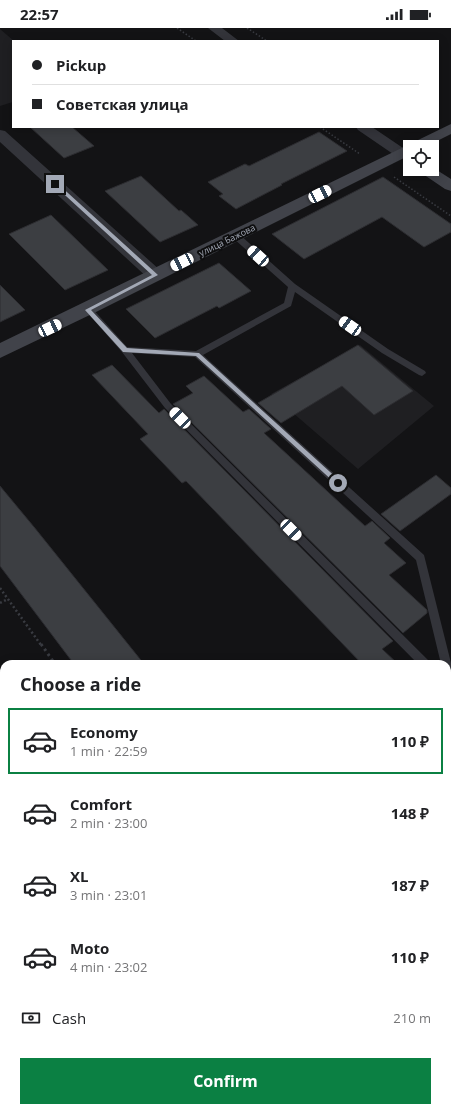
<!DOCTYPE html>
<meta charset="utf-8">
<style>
:root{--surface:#fff;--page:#f2f2f2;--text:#202124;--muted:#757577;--line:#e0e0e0;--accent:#0b8043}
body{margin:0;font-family:"Open Sans",sans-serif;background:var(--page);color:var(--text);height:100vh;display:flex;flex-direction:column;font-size:15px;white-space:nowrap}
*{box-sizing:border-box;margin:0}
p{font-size:13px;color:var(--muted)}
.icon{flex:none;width:22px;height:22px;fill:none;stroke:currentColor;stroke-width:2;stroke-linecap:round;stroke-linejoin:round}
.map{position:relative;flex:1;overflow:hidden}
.details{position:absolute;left:0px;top:632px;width:451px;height:452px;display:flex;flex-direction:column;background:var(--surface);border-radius:12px 12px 0 0;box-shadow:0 2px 10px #0003}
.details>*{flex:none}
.top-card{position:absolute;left:12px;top:12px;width:427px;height:88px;border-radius:0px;box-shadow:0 2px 10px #0003;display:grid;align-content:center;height:88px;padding:0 20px;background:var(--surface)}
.tools{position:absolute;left:403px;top:112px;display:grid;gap:8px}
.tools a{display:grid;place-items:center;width:36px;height:36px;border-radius:0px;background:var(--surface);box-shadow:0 2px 10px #0003;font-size:20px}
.end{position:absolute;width:18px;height:18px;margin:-9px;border:5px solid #a3a9b6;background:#111;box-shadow:0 0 0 2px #111}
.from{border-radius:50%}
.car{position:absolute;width:12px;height:24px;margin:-12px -6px;border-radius:5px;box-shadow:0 0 3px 1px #0007;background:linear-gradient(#fff 24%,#345 0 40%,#fff 0 76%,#345 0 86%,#fff 0)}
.top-card b{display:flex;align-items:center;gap:14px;height:38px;font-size:15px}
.top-card b+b{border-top:1px solid var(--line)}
.top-card i{width:10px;height:10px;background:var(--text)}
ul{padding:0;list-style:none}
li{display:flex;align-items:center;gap:12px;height:66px;margin:0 8px 6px;padding:0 12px;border:2px solid transparent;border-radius:0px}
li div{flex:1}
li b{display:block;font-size:15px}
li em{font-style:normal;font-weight:700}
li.current{border-color:var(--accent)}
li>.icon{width:36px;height:36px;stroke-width:1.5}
h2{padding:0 20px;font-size:18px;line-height:48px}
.pay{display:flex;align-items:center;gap:10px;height:44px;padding:0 20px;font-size:15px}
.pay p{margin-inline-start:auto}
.primary-button{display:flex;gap:8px;margin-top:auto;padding:8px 20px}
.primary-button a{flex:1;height:46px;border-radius:0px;background:var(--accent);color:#fff;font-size:16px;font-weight:700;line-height:46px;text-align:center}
.status{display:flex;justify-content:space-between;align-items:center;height:28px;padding:0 20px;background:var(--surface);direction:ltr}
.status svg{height:11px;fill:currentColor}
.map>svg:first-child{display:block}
</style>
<div class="status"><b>22:57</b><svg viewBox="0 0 49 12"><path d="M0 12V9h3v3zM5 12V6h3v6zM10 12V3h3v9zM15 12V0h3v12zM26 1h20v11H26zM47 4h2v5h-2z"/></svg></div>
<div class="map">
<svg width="451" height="1084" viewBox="0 0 451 1084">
<rect width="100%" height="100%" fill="#131315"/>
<path fill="#1f1f22" d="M0,1L14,13L13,74L0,78Z
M360,317L434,378L358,441L271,366Z
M0,725L4,731V774L0,776Z"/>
<path fill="#3c3e42" stroke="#2d2d31" d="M30,99H72L94,118L64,130Z
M319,104L347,123L281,156L282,157L236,181L219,168L223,166L208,154L245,136L249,138Z
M141,148L179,183L181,182L198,197L160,214L105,163Z
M383,149L451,196V204L424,219L382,189L304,231L272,206Z
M51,187L108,242L65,262L9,206Z
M219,235L251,263L219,280L217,278L155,310L126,281Z
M0,257L25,282L0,294Z
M358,317L413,363L374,387L342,358L281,395L258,375Z
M112,337L159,385L164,381L393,613L382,621L398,636H362L186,453L182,455L140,411L148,406L92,347Z
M204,348L243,384L249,381L271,401L264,405L365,498L372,493L390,510L384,515L406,535L389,547L427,582V585L403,605L173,376L193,365L186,358Z
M436,447L451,460V466L400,503L381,486Z
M0,458L34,499L144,636H74L0,538Z"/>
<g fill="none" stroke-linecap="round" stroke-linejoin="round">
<path stroke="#393b41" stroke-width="1.5" stroke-dasharray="1.5 2" stroke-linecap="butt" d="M177,0L196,13
M247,0L267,13
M320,99L360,126
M394,149L451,188"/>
<path stroke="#393b41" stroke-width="2.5" stroke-dasharray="2 2.5" stroke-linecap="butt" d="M0,560L41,617
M0,575L8,571"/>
<path stroke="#393b41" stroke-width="3" stroke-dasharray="2.5 3.5" stroke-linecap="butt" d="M41,616L55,636
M367,1080L369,1084"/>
<path fill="#33343a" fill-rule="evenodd" d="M233,206H239L295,256L388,321L425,343L426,345L422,348L419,347L382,325L295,264L291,278L203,327L424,527L451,635V690L447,691V665L449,663L447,662V636H441L416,532L195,329L132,325L171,376L429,633L430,636H418L165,380L122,324L84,281L85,279H91L127,319L196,323L284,275L288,259L233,210Z
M447,772L451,774V791L447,789Z
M451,883V897L447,898V884Z
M447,957L451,959V976L447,974Z"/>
<path fill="#33343a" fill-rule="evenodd" d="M208,0H222L239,13H225Z
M356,99H372L406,122L408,125L406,128L401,129L396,128L358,102Z
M0,102L5,103L161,243L163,247L161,251L155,252L149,251L0,114Z
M0,641L4,643V669L0,667Z
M4,900V928L0,929V901Z
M284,1080H314L316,1084H286Z"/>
<path fill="#41434a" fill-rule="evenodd" d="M451,96V106L425,119H410V127L94,285L0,330V315Z
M432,139L451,151V163L445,161L420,144L417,141H432Z"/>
</g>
<path fill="#a3a9b6" d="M54,155H57L158,247L91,282L127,320L199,325L340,453V456H336L196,328L123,324L85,282L152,247L54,157Z"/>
<g text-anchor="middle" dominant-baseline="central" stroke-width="4" stroke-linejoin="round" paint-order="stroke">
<g font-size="9" fill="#a3a9b6" stroke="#0e0e0f">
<text transform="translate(227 212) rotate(-26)">улица Бажова</text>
</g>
</g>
</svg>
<div class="tools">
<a><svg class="icon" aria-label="locate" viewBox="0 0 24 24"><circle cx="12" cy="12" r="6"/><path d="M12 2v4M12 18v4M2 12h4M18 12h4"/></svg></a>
</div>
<i class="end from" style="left:338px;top:455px"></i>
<i class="end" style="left:55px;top:156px"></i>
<i class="car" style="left:320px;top:166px;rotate:63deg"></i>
<i class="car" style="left:258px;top:228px;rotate:312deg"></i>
<i class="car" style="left:182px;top:234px;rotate:244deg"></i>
<i class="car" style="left:350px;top:298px;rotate:305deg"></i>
<i class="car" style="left:50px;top:300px;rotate:65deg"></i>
<i class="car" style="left:180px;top:390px;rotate:315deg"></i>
<i class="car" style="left:291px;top:502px;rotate:135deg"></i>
<div class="top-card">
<b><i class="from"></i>Pickup</b>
<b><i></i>Советская улица</b>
</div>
<section class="details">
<h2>Choose a ride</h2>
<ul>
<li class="current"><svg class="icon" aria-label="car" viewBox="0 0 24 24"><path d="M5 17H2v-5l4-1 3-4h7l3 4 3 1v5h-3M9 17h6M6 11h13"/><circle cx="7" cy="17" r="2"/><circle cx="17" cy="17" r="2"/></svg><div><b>Economy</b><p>1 min · 22:59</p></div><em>110 ₽</em></li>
<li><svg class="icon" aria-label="car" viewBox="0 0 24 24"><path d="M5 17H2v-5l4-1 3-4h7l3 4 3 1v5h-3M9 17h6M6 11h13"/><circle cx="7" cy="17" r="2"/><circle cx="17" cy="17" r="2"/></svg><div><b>Comfort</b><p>2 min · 23:00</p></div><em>148 ₽</em></li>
<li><svg class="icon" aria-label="car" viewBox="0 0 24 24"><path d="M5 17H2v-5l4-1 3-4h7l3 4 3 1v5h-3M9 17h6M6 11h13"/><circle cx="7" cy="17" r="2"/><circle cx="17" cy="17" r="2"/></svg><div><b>XL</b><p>3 min · 23:01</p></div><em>187 ₽</em></li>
<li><svg class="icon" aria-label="car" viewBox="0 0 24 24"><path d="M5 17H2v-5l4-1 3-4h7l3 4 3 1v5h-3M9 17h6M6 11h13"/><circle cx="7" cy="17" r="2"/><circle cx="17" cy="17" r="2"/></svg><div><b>Moto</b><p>4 min · 23:02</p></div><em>110 ₽</em></li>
</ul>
<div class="pay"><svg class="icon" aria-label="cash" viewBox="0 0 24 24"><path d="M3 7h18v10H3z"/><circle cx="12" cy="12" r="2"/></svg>Cash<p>210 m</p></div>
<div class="primary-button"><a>Confirm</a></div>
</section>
</div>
